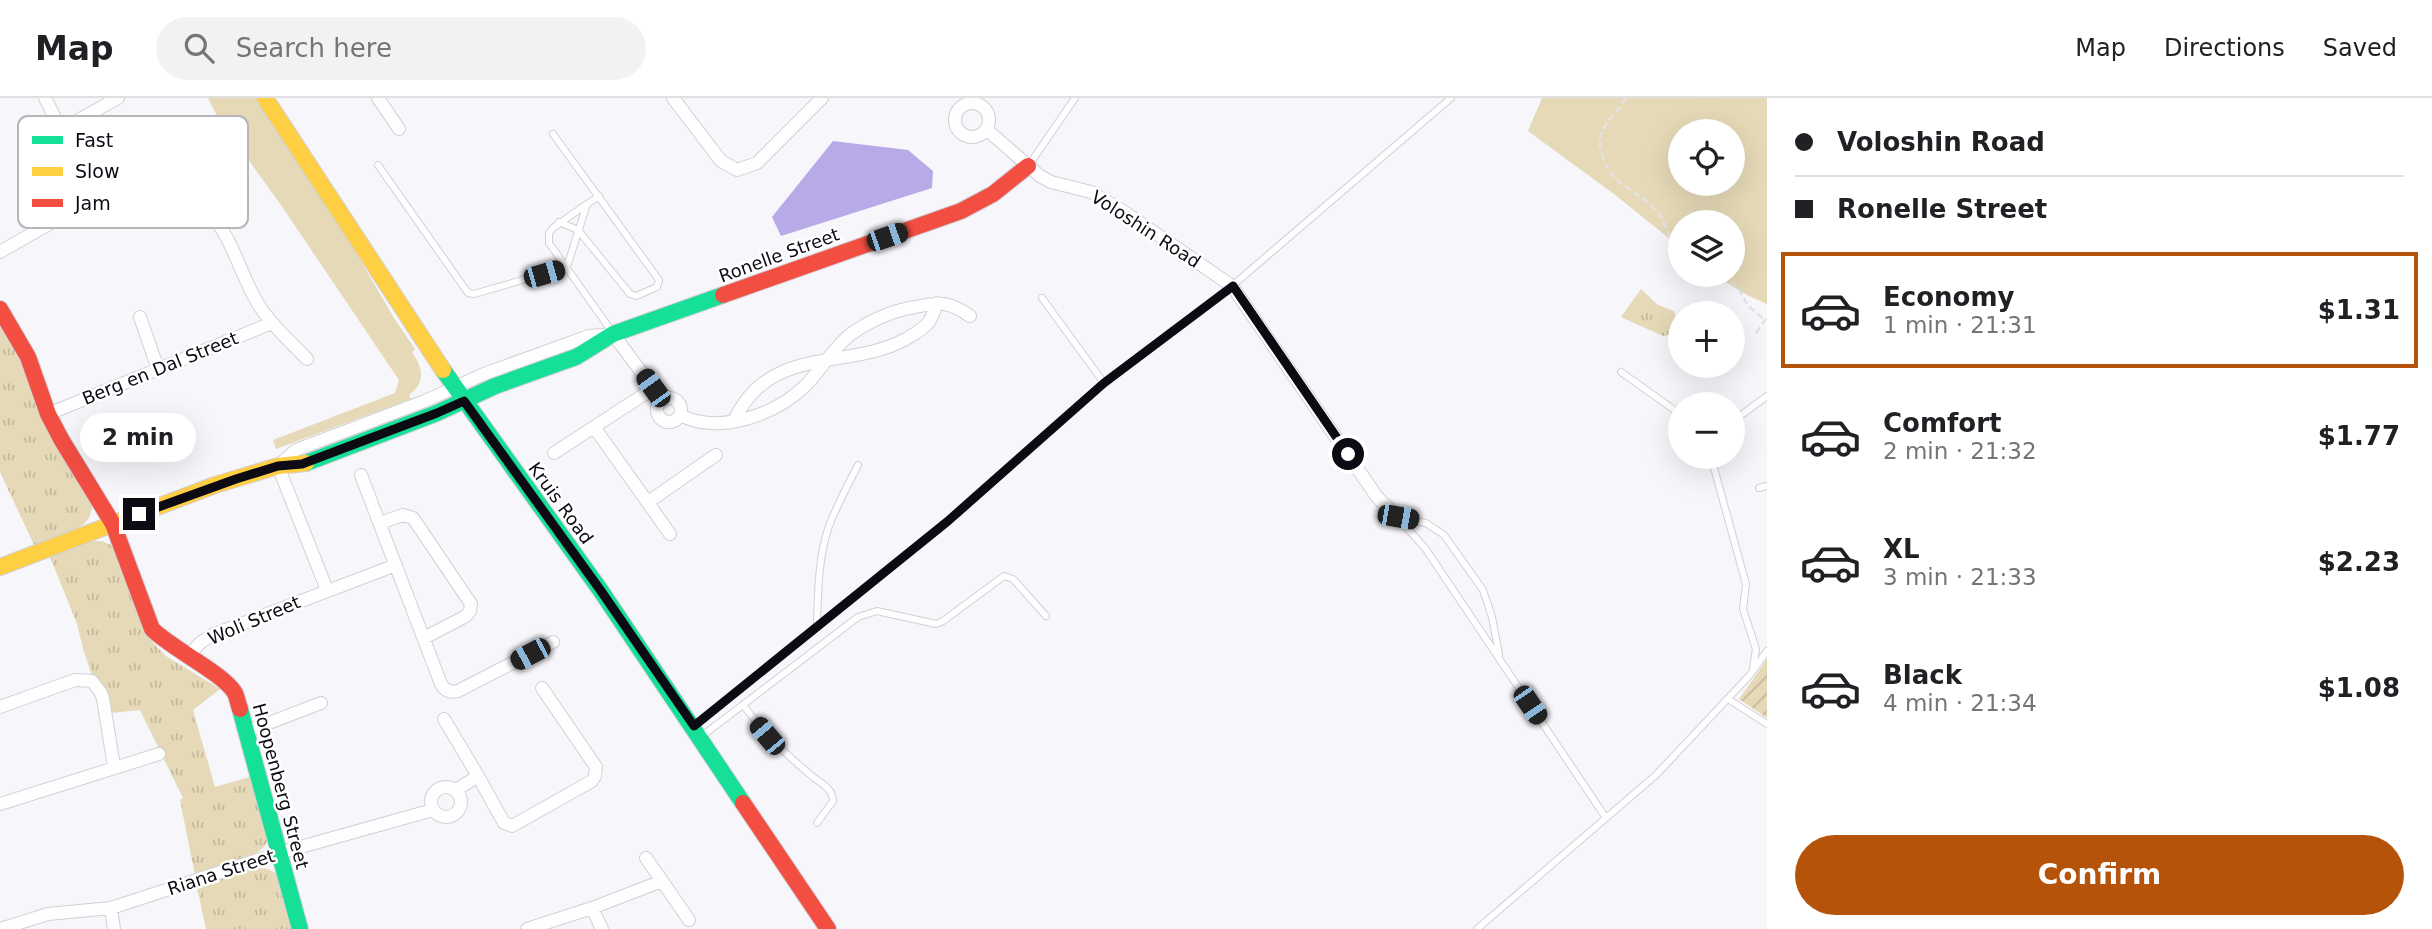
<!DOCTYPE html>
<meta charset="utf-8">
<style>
:root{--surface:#fff;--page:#f2f2f2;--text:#202124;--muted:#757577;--line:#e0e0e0;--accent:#b45309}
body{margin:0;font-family:"DejaVu Sans",sans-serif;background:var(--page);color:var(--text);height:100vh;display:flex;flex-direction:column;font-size:26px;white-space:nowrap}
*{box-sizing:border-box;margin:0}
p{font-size:23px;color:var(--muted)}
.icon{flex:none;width:38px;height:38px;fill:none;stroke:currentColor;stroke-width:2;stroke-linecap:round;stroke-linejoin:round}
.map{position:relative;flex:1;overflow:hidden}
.details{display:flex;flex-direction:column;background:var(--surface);width:665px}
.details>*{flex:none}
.hud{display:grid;align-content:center;height:154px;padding:0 28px;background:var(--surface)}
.buttons{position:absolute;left:1668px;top:21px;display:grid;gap:14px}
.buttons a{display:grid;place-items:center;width:77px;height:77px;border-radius:50%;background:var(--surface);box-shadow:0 7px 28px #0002;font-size:35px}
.end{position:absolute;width:32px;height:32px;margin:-16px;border:9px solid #0c0b13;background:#fff;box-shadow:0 0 0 4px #fff}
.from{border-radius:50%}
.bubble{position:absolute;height:49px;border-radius:24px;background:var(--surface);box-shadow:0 7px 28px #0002;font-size:23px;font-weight:600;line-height:49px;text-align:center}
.car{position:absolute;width:21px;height:42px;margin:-21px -10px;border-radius:9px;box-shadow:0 0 5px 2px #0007;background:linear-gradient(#222 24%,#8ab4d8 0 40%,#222 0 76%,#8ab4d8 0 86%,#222 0)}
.hud b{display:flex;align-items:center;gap:24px;height:66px;font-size:26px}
.hud b+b{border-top:2px solid var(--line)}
.hud i{width:18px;height:18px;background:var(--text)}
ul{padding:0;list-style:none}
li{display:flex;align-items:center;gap:21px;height:116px;margin:0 14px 10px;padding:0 14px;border:4px solid transparent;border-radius:0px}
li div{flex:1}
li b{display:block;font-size:26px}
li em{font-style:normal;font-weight:600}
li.selected{border-color:var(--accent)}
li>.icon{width:63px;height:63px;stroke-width:1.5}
.primary-button{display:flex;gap:14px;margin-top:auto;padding:14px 28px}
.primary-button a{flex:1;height:80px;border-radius:42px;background:var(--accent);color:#fff;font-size:28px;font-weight:600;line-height:80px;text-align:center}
header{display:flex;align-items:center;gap:42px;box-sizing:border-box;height:98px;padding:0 35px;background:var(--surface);border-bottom:2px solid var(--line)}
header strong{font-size:33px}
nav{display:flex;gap:38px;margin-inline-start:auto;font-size:24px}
.search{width:490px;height:63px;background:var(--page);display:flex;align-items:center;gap:18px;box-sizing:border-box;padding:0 24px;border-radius:38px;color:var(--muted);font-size:26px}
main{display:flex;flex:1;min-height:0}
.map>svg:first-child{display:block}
</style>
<header>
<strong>Map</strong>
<div class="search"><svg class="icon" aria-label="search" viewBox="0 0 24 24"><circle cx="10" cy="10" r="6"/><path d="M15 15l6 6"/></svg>Search here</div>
<nav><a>Map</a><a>Directions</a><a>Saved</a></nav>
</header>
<main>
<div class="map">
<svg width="1767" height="831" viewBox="0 0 1767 831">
<defs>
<pattern id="park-tufts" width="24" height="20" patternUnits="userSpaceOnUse" patternTransform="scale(1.75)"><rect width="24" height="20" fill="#e5d9b7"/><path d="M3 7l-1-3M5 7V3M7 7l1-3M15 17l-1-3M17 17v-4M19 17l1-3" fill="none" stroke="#c3b99c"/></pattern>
<pattern id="garden-furrows" width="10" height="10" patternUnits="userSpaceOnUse" patternTransform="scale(1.75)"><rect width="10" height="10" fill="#e5d9b7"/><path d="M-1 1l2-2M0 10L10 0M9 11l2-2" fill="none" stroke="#c3b99c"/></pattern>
</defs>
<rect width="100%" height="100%" fill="#f6f6fb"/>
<path fill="#e5d9b7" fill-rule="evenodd" d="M208,0H256L351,146L394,220L415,251L412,254C422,269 427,284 409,297L411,301L276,351L273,342L395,295L399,282L281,107L217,18Z
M1542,0H1767V206L1749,198L1714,177H1732V124H1680V149L1614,96L1528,33ZM1680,33H1732V86H1680Z"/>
<path fill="url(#park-tufts)" d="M1641,191L1658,207L1674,213L1680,235L1663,238L1621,219Z
M0,224L19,254L92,409C90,435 54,439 34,447L0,374Z
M93,443H102L113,448L153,545L166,558L220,591L193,612L215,689L253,678C257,697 266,718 268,737C270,760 213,771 195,777L180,702L183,700L140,612L111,615L93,580L84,554L77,526L50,459Z
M258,770L268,771L277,776L294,831H206L197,789Z"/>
<path fill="url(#garden-furrows)" d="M1767,561V620L1739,601Z"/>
<path fill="#b8aae7" d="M833,43L908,52L933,73L932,90L781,138L772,119Z"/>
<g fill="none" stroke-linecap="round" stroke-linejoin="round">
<defs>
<path id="lane" d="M553,36L659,182L657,189L636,198L630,196L578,132L559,124
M378,67L468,195L474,196L567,169
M1029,67L1075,0
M587,106L553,130L549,135V145L613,235
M567,169L587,106L599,98
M1621,274L1680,316
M1104,285L1232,188L1451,0
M1732,324L1767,298
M1711,359L1746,486L1743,511L1756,551L1753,570
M1759,390L1767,388
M1398,420L1425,450L1606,720
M1398,420L1426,425L1444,437L1483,492L1492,519L1499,556
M817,527C818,495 818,462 828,431C836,408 848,387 858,367
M1728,601L1767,626
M744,608C764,636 787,657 813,679C822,686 833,691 833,703L817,725
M695,627L948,423L1104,285L1042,200
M702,638L858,519L877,513L936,526L943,523L1004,478L1013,481L1046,518
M1477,831L1656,677L1749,578L1767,553"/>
<path id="street" d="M45,0C58,25 93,99 113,113C141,132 176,80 207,112C234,140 240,178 260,209C273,229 291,244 307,261
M378,0L399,31
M673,0L721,63L737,72L757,65L822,0
M955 22a17 17 0 1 1 34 0a17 17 0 1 1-34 0Z
M62,31L118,0
M986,31L1040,78L1051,84L1091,94L1126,115L1232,188L1377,399L1398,420
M0,154L98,98
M140,219L158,271
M657 312a12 12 0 1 1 24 0a12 12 0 1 1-24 0Z
M48,316L272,225
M680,317C719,337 775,317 805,288C821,272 833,250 851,236C871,222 891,213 915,209C939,204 949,203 970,218
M734,323C769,246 847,273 906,241C914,236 922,232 928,225C933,219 934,212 937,205
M594,329L670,436
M554,355L654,290
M361,377L441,586C445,593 451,595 458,593L553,544
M648,404L716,357
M380,425L403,417L413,420L471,506L470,513L466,518L424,540
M327,492L278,368L296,352L425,303L484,276L589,238L613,236L662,302
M187,559L200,545L212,537L396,467
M0,609L75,582L92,583L101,595L103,601L114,668
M444,621L478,678L456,692
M248,633L321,605
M478,678L504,725L512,728L592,683L595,678L596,669L542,590
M431 704a15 15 0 1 1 30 0a15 15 0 1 1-30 0Z
M0,706L159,656
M646,760L662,783
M592,810L602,831
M0,831L48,816L111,810
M114,831L111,810L279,755L433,712
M527,831L592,810L662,783L689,822"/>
<path id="fast" d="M443,272L601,493L743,705
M306,365L437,315L495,288L576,259L613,236L723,197
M240,611L300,831"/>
<path id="slow" d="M265,0L443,272
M0,469L215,387L278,368L306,365"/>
<path id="jam" d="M723,197L961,113L993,96L1028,68
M0,211L28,259L48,316L61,341L113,426L152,531C172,551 223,575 235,595C237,599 238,606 240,611
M743,705L828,831"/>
</defs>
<use href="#lane" stroke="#d1d0d7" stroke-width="8"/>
<use href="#street" stroke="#d1d0d7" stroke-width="14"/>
<use href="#fast" stroke="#d1d0d7" stroke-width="18"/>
<use href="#slow" stroke="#d1d0d7" stroke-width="18"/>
<use href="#jam" stroke="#d1d0d7" stroke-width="18"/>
<path stroke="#e3e2e5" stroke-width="2.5" stroke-dasharray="7 3.5" stroke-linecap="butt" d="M1626,0C1619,12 1607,22 1601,36C1599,42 1600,50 1602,57C1614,91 1632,88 1654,110C1665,121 1667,140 1680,151
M1723,177L1738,189L1748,208L1765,222
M1756,235L1767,219"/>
<use href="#lane" stroke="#fefefe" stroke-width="6"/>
<use href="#street" stroke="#fefefe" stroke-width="12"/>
<use href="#fast" stroke="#16e098" stroke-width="16"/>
<use href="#slow" stroke="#ffcf43" stroke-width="16"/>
<use href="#jam" stroke="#f24e42" stroke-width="16"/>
</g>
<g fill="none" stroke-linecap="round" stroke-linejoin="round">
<path stroke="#0c0b13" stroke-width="9" d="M139,416L236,381L278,368L302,366L437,315L464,303L601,493L694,628L948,423L1104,285L1233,188L1348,356"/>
</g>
<g text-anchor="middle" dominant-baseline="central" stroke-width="5" stroke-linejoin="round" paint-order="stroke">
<g font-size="18" fill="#0c0b13" stroke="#fff">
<text transform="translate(1146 131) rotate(33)">Voloshin Road</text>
<text transform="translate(779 157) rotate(-20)">Ronelle Street</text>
<text transform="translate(160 270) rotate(-22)">Berg en Dal Street</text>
<text transform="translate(561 405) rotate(54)">Kruis Road</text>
<text transform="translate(254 522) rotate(-23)">Woli Street</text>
<text transform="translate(281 688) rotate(75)">Hoopenberg Street</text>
<text transform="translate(221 774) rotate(-18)">Riana Street</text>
</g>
</g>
<rect x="18" y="18" width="230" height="112" rx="10" fill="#fff" stroke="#b6b6b8" stroke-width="2"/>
<rect x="32" y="38" width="31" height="8" fill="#16e098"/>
<rect x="32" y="69" width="31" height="9" fill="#ffcf43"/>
<rect x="32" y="101" width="31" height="8" fill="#f24e42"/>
<g font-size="19" fill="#0c0b13">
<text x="75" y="49">Fast</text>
<text x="75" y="80">Slow</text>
<text x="75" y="112">Jam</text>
</g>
</svg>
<div class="buttons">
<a><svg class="icon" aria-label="locate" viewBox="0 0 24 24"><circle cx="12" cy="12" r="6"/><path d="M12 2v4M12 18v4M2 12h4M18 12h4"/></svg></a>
<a><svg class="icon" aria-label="layers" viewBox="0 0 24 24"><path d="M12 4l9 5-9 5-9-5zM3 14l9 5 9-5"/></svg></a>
<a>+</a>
<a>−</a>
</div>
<i class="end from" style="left:1348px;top:356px"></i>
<i class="end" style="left:139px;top:416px"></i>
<div class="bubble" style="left:80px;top:315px;width:116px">2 min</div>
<i class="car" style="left:887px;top:139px;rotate:71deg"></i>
<i class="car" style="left:544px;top:176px;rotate:74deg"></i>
<i class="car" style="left:653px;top:290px;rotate:324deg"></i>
<i class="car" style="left:1398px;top:419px;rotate:100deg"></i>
<i class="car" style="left:530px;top:556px;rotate:242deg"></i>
<i class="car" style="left:1530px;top:607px;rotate:146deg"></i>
<i class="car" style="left:767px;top:638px;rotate:320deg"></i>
</div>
<section class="details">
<div class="hud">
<b><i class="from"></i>Voloshin Road</b>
<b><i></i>Ronelle Street</b>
</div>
<ul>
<li class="selected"><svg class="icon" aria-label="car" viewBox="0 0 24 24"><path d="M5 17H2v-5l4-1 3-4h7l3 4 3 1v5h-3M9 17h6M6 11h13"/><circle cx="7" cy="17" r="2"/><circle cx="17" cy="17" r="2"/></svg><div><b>Economy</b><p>1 min · 21:31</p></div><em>$1.31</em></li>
<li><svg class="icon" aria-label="car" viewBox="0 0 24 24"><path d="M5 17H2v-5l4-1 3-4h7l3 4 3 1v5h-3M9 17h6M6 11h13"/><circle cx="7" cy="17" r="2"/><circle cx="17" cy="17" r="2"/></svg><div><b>Comfort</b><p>2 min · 21:32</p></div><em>$1.77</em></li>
<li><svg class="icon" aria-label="car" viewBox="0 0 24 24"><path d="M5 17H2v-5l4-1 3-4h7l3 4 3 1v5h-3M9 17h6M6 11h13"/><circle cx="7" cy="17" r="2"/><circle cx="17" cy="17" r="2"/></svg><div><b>XL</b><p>3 min · 21:33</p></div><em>$2.23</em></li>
<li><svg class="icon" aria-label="car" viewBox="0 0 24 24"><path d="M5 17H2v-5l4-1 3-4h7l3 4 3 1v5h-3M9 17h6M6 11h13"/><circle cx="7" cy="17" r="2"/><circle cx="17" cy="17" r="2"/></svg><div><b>Black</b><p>4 min · 21:34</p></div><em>$1.08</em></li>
</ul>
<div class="primary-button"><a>Confirm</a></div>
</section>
</main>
